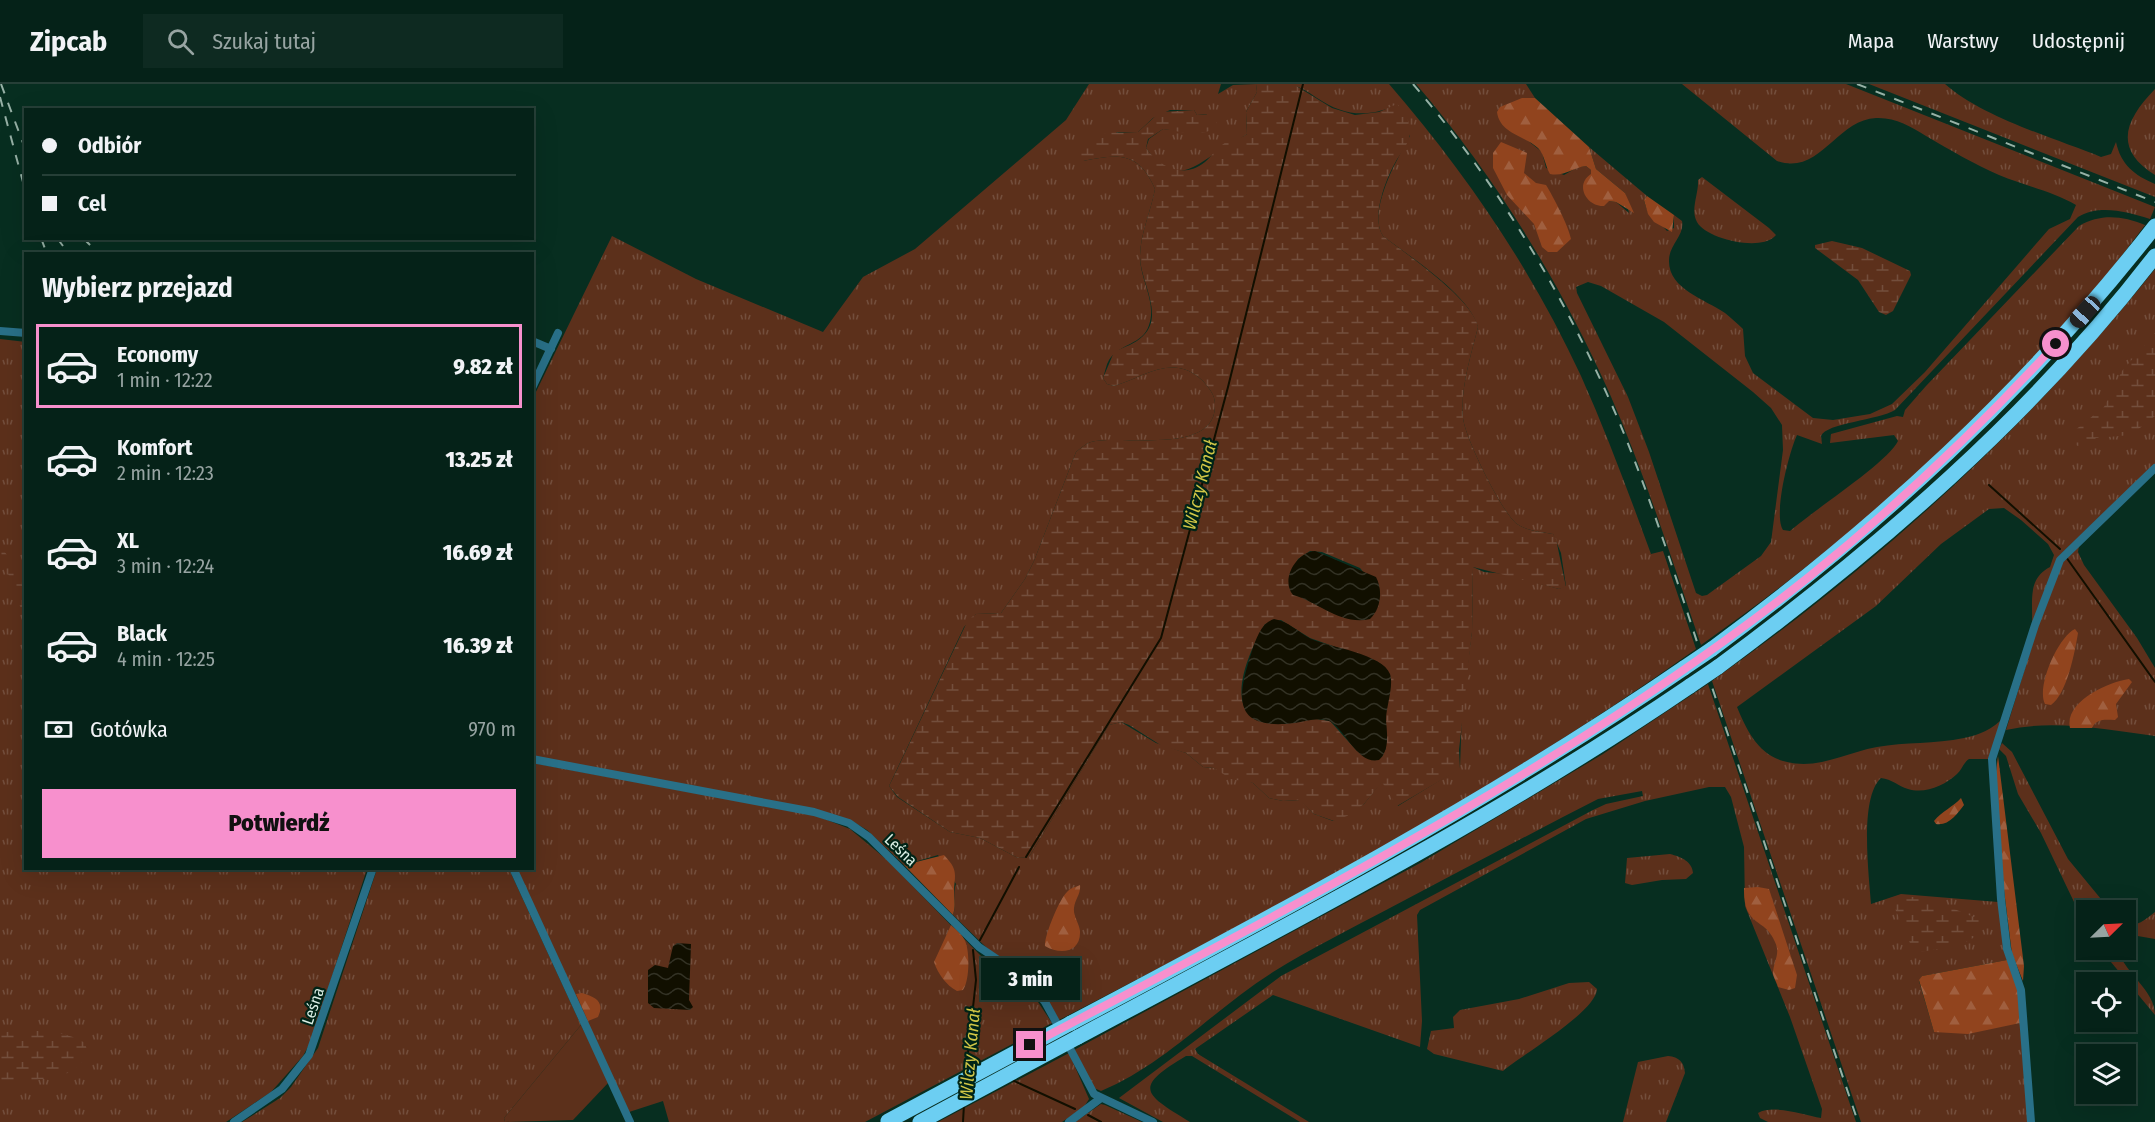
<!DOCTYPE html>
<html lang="pl">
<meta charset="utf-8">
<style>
:root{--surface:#052218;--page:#0e2a21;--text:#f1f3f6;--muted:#97a4a2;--line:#263f37;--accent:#f790cd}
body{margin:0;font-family:"Fira Sans Condensed",sans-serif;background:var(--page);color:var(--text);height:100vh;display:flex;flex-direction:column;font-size:22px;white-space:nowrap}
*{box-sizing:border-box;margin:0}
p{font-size:20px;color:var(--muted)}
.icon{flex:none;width:33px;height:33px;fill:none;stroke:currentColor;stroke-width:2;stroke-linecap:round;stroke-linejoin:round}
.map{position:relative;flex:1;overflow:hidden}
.side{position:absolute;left:24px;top:168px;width:510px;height:618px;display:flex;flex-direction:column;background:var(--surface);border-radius:0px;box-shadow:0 6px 24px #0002,0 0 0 2px var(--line)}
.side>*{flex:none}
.hud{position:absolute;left:24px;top:24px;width:510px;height:132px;border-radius:0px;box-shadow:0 6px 24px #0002,0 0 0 2px var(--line);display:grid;align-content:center;height:132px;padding:0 18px;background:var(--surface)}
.needle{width:39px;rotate:66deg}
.controls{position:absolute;left:2076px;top:816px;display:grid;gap:12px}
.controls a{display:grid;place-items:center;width:60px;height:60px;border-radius:0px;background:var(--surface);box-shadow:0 6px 24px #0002,0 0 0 2px var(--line);font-size:30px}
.end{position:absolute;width:27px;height:27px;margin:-14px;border:8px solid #f790cd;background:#111;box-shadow:0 0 0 3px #111}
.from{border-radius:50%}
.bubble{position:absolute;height:42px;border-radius:0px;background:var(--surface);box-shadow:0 6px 24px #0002,0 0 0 2px var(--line);font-size:20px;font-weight:800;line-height:42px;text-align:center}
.car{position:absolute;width:18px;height:36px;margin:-18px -9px;border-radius:8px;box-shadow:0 0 4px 2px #0007;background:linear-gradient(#222 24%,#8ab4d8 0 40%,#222 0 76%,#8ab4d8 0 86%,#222 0)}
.hud b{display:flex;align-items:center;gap:21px;height:57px;font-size:22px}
.hud b+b{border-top:2px solid var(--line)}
.hud i{width:15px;height:15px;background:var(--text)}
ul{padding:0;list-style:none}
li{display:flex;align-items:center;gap:18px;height:84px;margin:0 12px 9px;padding:0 6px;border:3px solid transparent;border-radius:0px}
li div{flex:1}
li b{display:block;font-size:22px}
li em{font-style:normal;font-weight:800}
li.active{border-color:var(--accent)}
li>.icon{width:54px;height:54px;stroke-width:1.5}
h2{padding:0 18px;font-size:27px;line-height:72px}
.pay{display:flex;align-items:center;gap:15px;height:66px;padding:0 18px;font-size:22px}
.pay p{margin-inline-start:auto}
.cta{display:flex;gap:12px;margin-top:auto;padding:12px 18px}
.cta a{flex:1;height:69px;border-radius:0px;background:var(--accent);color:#111;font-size:24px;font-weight:800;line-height:69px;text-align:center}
header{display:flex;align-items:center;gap:36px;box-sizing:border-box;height:84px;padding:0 30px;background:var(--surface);border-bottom:2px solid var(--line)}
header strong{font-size:28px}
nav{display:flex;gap:33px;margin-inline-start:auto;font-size:21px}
.search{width:420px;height:54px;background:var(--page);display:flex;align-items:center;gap:15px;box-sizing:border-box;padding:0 21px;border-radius:0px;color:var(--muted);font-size:22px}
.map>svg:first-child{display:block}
</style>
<header>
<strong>Zipcab</strong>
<div class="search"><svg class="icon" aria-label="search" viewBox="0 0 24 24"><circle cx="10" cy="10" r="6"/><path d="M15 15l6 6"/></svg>Szukaj tutaj</div>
<nav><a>Mapa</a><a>Warstwy</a><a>Udostępnij</a></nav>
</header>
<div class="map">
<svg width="2155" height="1038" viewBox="0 0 2155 1038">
<defs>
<pattern id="grass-tufts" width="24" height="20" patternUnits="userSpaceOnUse" patternTransform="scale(1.5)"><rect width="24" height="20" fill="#5c301b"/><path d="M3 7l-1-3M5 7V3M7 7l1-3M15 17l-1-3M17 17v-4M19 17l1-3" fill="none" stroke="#734e3c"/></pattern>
<pattern id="forest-firs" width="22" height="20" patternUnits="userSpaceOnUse" patternTransform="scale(1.5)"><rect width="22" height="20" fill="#91441e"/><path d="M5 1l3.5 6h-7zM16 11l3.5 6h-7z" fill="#a05f3f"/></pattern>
<pattern id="wetland-marsh" width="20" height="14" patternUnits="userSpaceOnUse" patternTransform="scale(1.5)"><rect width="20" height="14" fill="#5c301b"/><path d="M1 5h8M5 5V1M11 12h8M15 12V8" fill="none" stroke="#734e3c"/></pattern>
<pattern id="water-waves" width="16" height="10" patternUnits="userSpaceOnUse" patternTransform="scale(1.5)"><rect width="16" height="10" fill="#110f00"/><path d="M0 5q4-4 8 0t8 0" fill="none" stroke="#333225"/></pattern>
</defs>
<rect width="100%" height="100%" fill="#072e20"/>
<path fill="url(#grass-tufts)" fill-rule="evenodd" d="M1089,0H1221L1218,10L1233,1L1256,0L1257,8L1246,28L1247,50C1239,56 1231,59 1222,64C1193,85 1173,103 1146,64L1149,55L1163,45L1201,49L1207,30L1197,31L1194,26H1170L1153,34L1138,48H1117L1083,77C1118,70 1139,67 1155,105C1151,127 1140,150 1140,173C1140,196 1157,218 1149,241C1143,261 1119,259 1109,276C1106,281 1105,288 1103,294L1107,300L1114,302C1144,293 1174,268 1203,297C1209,304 1215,311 1215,320C1217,373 1120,350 1091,358C1085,360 1081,364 1076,368L1034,477L1025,495L1001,529L976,530L964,543L889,702L897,713L950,748L980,754L1018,774L1029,773L1109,641L1121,638L1156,659L1186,669L1203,683L1214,684L1253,699L1269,714L1283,717L1300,716L1314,730L1333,737L1364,720L1382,697L1398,722L1460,684L1462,626L1472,548L1473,483L1484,488L1506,490L1559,505L1566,502L1561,469L1553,450C1541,448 1527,447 1517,440C1502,429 1465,354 1463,334C1460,305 1471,271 1478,243C1469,210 1410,173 1383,152C1367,128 1397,75 1410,52L1397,21C1367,34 1344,32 1317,14C1308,8 1300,2 1288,0H1389C1466,89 1532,186 1581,292C1607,350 1629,410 1651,470L1663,467L1696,565C1496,707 1276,824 1059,936L1032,892L989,866L953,831C957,820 952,810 956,800L938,771L904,781L867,746L852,737L533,672L532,316L612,152L696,195L823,248L863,193L915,165L1066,36Z
M1416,0H1526L1535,14L1523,15L1527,56L1542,68L1546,84L1564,91L1578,83L1586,82L1591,86V90L1609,117L1616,118L1629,129L1625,109L1596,85L1589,63L1647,112L1644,116C1650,140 1655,132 1667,147L1674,144V131L1682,137C1685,151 1669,161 1669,176C1668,205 1705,215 1725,229C1731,234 1737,239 1743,245L1745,272L1753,289L1813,334L1833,336L1870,330L1892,320L1925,288L2049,145L2070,135L2076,121C2052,107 2025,102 1999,91C1974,80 1950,66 1926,52C1910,42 1895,33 1876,34C1836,36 1820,92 1777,77L1682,0H1846L2155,123L2150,135C2127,128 2100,120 2078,133L1895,326C1879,336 1826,339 1821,352L1822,360L1797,351C1789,368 1773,431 1783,446L1790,447C1814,426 1887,379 1898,357L1894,351L1830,359L1831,350L1897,332L1903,333L1905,326L1926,302L2079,142C2101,129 2123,132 2145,141C2026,302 1865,446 1701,561C1672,476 1645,390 1609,308C1560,198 1495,92 1416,0ZM1588,198L1601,202L1664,238L1753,308L1771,324L1782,341L1783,366L1771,458L1761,472L1707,511L1702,512L1696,509L1649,368L1628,313L1577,209L1576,203Z
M1869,0H1945C1982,33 2054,54 2101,73L2111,70L2116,58C2121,81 2134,91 2155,100V113Z
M2155,5V91C2112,64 2126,35 2155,5Z
M1702,93L1769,144L1776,151L1774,153C1759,167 1706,155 1697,138C1690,126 1699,109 1698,96Z
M2155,185V380L2059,472L2032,540C2033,517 2027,495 2050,483L2054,471L2048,460L2021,436L2004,424L1989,425L1941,460L1876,522L1737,623C1746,645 1758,670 1783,677C1817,687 1844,669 1877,663C1905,658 1935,660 1964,654C1979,651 1993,645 2004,633L1988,675H1969C1963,679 1962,686 1957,690C1944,702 1925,710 1908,705C1898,702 1892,695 1881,694C1859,714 1869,791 1871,820L1901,810L1998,818L2007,876L1922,892L1919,897L1934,948L2020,939L2028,1038H1861L1712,597C1878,480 2028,344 2155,185Z
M0,255L26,258V784L367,785L311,957L303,972L271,1008L226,1038H0Z
M2079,462L2078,468L2084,481L2137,554L2155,584V652C2108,646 2054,635 2006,646L2042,529L2062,479Z
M1708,600L1856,1038H1768L1760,1034L1758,1029C1774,1020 1804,1031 1821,1034L1822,1025L1790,933L1745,822L1744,763L1731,713L1725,703H1709L1645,717L1586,735L1420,826L1417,831L1422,937L1420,963L1273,911L1195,965L1198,970L1309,1038H1300L1192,972H1186C1132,1004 1144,1010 1190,1038H1163L1119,1014L1281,892L1593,726L1606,720L1643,712L1642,707L1598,715C1528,751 1458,788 1388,825C1350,845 1310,865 1273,888C1214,925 1166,980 1101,1007L1094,1004L1074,966L1422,778L1603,670Z
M2002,659L2012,668L2068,775L2110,826H2086V843L2041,749L2018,710L2006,672L1999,665Z
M533,679L817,732L850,745L887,776L980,871L1028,903L1052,939L865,1038H669L663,1017L629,1028L516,785L532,784Z
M1670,770C1681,773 1692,777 1693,789L1686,795L1662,796L1632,801L1625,799L1627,774Z
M377,785H509L581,941L504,1034L505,1038H242L280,1014L291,1003L318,964Z
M2155,828V855L2132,851L2126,854V840C2138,843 2146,835 2155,828Z
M2101,866H2118C2125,890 2155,906 2155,931Z
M1589,898L1597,905C1596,928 1523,970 1503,987L1434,970L1427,965L1431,947L1454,944L1453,933L1460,926L1519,915L1569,899Z
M1069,969L1089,1015L1084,1023L1062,1038H938Z
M1668,972C1679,973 1684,978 1685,989L1666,1038H1623L1638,978Z
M1101,1020L1105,1021L1142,1038H1075Z"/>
<path fill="url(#forest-firs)" d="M1522,14H1535L1589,63L1596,85L1625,109L1634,129L1616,118L1609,117L1604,122C1587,123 1574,101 1591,90V86L1586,82C1572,84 1564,93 1550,90C1545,82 1545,71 1538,64C1524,51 1500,50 1497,28L1500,23Z
M1501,58L1527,69L1524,89L1536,99L1546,101C1553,112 1569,143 1571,155L1557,168H1548L1542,163L1534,140L1507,111L1493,84V69Z
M1647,112L1674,131L1672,148L1654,138L1648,130L1644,116Z
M2075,545L2078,549C2075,567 2067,610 2051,621L2045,620C2036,603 2058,553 2075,545Z
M2129,595L2132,598L2116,620L2118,633L2115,636C2105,636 2097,634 2092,644H2070C2064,618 2108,598 2129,595Z
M1998,672L2024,882L2023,897L2012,870L2004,806L1995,696Z
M1961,714L1964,721C1957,730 1949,742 1936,740L1934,737C1942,727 1953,723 1961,714Z
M944,771C958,786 955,789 954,806C954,816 956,821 953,831L904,781Z
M1080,801C1081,810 1075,815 1074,824C1073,832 1079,839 1080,847C1081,869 1060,871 1045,862C1044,852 1060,814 1067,808C1070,804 1076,803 1080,801Z
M1758,803L1769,805L1797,891L1795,904L1789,906L1778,903C1777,899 1774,894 1773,890C1773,878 1781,870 1775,858C1765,833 1743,844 1744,804Z
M951,841C955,845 961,849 964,855C970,864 970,896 963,906L957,907C946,901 938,890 934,878Z
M2007,876L2018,904L2020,939L1968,950L1934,948L1919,896L1922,892Z
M582,909C596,913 605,918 598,933L588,937L576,910Z"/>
<path fill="url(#wetland-marsh)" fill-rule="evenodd" d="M1256,0H1293L1332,24L1355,31L1379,28L1397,20C1405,29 1411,38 1410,50C1409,60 1399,71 1395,79C1385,97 1371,134 1383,152C1405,169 1474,216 1478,243C1471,271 1460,305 1463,334C1465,354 1502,429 1517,440C1527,447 1541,448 1553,450L1556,455L1566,503L1559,505L1473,483L1472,548L1459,666L1460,685L1397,722L1382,698L1364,720L1347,732L1334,737L1314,730L1299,716L1283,717L1269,714L1253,699L1231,695L1214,684L1203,683L1186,669L1162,662L1129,641L1121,638L1109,641L1029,773L1018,774L980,754L950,748L898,713L889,702L893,694L968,536L976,530L1001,529L1025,495L1034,477L1076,368C1081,364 1085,360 1091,358C1120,350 1217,373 1215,320C1215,311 1209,304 1203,297C1174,268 1144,293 1114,302L1107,300L1103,294L1114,268C1124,263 1135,260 1143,252C1165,231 1140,197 1140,173C1140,150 1151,127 1155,105C1139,67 1118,70 1083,77L1076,72L1075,67C1093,43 1112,50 1138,48L1160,28L1194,26L1197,31L1211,30L1217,37C1212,57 1178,47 1163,45L1148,55L1146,64C1160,84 1184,95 1205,78C1211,73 1216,65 1222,61C1229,55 1239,56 1247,50L1246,28L1257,8ZM1310,467L1322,468L1360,484L1380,508L1373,531L1346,534L1331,528L1303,514L1289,493L1298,475ZM1281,536L1310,554L1378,578L1390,597L1386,627V664L1382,673L1357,667L1330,637L1316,635L1268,639C1219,632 1250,565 1265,540Z
M1832,157L1862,164L1910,187L1911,191L1893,227L1886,231L1879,228L1858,196L1815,164V161Z
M2155,249V332L2131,351L2096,354L2087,363L2078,362L2070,358L2069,351L2104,323L2122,287Z
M0,462C22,489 26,505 25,540L13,497L0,479Z
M1909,813H1925L1981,836L1985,840C1976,863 1938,865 1918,868L1913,866L1893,820Z
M0,949C24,945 65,945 85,959L88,970C61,1009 34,984 0,1009Z"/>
<path fill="#5c301b" d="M581,941L609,998L573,1036L505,1038L504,1034Z"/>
<path fill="url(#water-waves)" d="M1315,467L1376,493C1383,506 1381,525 1370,535C1342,542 1318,518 1293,511C1280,495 1297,468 1315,467Z
M1274,535C1288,537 1298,548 1311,555C1329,563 1383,570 1390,590C1394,602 1386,623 1386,636C1387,649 1390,666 1379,676C1358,681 1346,647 1331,638C1320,632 1306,637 1295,639C1231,647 1237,613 1252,567C1256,555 1261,539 1274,535Z
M677,859L691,860L689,916L693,923L690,926L654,924L648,919V886L655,881L668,884L673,862Z"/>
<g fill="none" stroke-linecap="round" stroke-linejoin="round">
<path stroke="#110f00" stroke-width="2" d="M1989,401L2060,465
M2066,473L2155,598
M1026,773L1161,554L1228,303L1303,0
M980,856L1019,783
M969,975L980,980
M966,987L976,896L973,866
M1012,996L1075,1025
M1088,1031L1101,1038
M963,1038L964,1020"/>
<path stroke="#297088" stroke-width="8" d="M0,247L26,249
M532,257L551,265
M532,304L558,249
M532,675L814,728L849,739L869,753L979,863L1025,894L1045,918L1061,947
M513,784L630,1038
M1066,957L1094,1010L1153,1038
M234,1038L282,1005L309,971L373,784
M1069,1038L1101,1014
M2031,1038L2021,906L2007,865L2001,815L1992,675L2035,541L2060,476L2155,384"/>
<path stroke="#6ccef2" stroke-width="15" d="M1712,565C1879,442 2027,306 2155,142
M1718,583C1879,464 2033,331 2155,172
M1071,939C1279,829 1489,718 1684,584
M1078,953C1285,842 1495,735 1690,602"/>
<path stroke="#97b1a6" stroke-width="2" stroke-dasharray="10 10" stroke-linecap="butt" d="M1,0L26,67
M1413,0C1499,101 1568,217 1620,340C1658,432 1686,527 1718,621C1765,760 1811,899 1858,1038
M1857,0L2155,118
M0,13L26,109
M41,154L47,170
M57,154L69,170
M83,154L99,170"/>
<path stroke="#6ccef2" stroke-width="15" d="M1684,584L1712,565
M1690,602L1718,583
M888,1037L1071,939
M920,1038L1078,953"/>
</g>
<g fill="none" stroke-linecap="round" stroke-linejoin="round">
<path stroke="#f790cd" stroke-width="8" d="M1030,961C1297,820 1573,681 1810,492C1898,421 1980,343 2056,260"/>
</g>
<g text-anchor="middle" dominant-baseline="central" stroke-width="4.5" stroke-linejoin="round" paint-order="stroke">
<g font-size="16" fill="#dbefe5" stroke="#002417">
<text transform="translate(901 766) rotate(44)">Leśna</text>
<text transform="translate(313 922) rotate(-71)">Leśna</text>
</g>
<g font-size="18" font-style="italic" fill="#d1c646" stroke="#002417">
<text transform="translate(1200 401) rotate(-76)">Wilczy Kanał</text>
<text transform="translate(970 970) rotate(-85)">Wilczy Kanał</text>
</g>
</g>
</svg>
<div class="controls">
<a><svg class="needle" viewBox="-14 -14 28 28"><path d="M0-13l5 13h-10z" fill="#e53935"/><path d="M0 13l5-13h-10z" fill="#97a4a2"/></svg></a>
<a><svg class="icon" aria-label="locate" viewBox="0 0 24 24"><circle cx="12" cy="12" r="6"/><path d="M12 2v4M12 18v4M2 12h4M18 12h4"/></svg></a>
<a><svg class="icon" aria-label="layers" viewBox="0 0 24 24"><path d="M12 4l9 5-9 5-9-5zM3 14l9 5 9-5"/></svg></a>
</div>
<i class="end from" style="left:2056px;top:260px"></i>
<i class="end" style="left:1030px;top:961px"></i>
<div class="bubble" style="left:981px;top:874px;width:99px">3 min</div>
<i class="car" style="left:2085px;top:228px;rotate:222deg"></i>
<div class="hud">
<b><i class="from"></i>Odbiór</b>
<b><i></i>Cel</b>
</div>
<section class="side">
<h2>Wybierz przejazd</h2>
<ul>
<li class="active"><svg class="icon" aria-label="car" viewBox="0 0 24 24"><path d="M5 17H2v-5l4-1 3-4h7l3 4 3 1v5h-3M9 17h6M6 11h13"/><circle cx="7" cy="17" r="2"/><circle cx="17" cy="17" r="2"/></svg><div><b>Economy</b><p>1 min · 12:22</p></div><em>9.82 zł</em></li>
<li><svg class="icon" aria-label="car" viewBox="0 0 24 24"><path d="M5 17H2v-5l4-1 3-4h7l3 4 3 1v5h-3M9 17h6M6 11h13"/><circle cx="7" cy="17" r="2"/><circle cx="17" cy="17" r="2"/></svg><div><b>Komfort</b><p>2 min · 12:23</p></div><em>13.25 zł</em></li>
<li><svg class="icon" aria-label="car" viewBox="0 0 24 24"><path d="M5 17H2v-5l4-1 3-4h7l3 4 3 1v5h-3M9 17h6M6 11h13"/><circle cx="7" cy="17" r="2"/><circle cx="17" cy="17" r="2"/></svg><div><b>XL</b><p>3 min · 12:24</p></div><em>16.69 zł</em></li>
<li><svg class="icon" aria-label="car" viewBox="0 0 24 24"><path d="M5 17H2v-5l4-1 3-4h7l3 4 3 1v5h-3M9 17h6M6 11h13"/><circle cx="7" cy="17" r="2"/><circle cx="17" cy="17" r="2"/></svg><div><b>Black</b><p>4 min · 12:25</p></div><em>16.39 zł</em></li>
</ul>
<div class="pay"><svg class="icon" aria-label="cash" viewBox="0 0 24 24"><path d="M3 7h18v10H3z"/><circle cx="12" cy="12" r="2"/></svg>Gotówka<p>970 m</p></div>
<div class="cta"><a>Potwierdź</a></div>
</section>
</div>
